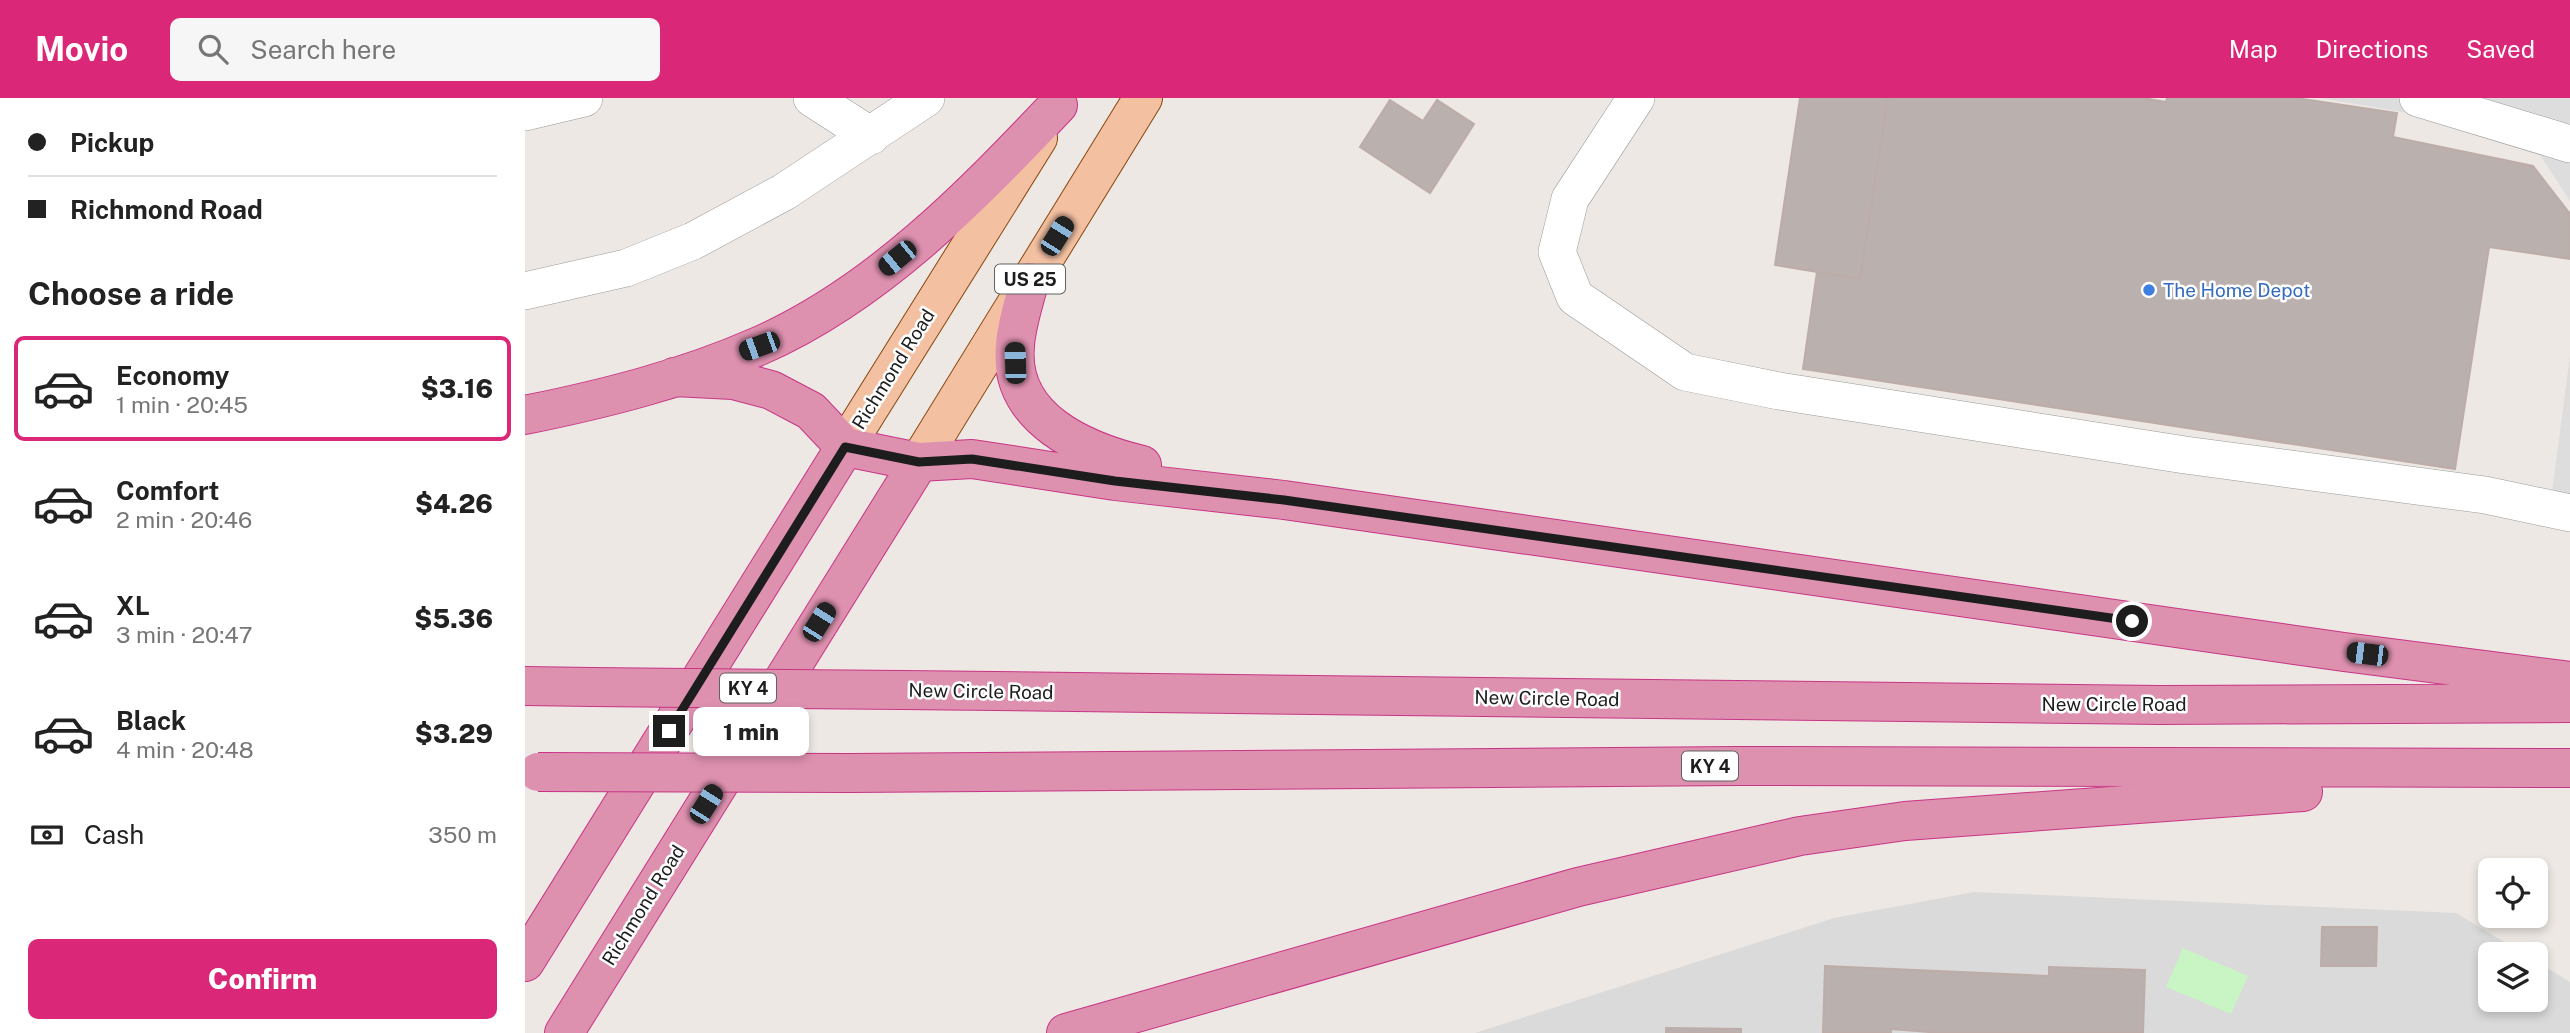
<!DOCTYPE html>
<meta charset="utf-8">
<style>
:root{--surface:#fff;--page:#f6f6f6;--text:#222;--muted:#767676;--line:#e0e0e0;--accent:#db2777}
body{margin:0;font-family:"Public Sans",sans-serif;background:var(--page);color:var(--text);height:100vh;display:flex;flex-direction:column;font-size:26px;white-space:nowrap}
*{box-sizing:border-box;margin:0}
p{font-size:23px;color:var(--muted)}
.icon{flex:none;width:38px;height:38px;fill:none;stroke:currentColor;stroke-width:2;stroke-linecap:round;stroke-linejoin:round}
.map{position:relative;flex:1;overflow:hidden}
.sheet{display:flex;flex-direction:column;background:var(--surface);width:525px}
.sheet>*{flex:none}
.top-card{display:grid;align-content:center;height:154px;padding:0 28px;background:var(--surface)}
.buttons{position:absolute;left:1953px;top:760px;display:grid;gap:14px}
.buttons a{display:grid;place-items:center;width:70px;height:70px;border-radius:10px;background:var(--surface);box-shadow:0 4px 10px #0003;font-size:35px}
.end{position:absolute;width:32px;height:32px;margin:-16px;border:9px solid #1d1d1d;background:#fff;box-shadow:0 0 0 4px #fff}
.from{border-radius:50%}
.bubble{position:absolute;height:49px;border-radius:10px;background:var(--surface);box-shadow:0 4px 10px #0003;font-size:23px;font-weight:800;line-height:49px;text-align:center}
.car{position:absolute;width:21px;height:42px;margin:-21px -10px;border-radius:9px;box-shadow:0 0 5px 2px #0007;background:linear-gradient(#222 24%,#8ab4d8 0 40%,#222 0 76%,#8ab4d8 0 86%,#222 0)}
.top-card b{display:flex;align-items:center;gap:24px;height:66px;font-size:26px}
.top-card b+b{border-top:2px solid var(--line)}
.top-card i{width:18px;height:18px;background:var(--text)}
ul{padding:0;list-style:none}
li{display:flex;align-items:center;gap:21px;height:105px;margin:0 14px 10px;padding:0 14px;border:4px solid transparent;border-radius:10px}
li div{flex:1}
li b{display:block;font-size:26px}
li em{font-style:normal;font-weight:800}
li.selected{border-color:var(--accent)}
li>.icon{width:63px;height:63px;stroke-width:1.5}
h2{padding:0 28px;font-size:32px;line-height:84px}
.pay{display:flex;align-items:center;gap:18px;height:77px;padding:0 28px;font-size:26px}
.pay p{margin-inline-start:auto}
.primary-button{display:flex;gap:14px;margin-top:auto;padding:14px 28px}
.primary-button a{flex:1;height:80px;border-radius:10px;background:var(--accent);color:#fff;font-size:28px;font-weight:800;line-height:80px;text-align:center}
header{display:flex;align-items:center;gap:42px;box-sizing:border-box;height:98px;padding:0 35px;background:var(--accent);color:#fff}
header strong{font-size:33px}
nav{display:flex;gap:38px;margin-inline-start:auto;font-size:24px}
.search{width:490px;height:63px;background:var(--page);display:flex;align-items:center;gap:18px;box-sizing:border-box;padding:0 24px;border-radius:10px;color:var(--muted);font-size:26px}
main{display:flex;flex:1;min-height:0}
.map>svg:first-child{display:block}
</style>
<header>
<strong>Movio</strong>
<div class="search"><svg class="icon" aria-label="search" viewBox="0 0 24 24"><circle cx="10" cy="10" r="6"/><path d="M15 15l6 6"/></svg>Search here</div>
<nav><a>Map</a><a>Directions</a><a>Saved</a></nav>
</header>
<main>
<section class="sheet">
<div class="top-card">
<b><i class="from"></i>Pickup</b>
<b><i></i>Richmond Road</b>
</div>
<h2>Choose a ride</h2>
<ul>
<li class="selected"><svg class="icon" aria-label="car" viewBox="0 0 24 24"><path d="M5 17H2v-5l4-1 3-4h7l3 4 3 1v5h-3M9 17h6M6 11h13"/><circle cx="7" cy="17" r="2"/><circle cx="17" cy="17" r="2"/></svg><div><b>Economy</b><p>1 min · 20:45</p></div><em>$3.16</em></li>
<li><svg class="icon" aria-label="car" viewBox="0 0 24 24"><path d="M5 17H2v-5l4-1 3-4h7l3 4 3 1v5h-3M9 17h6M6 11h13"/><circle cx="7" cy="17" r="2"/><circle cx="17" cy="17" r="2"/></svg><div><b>Comfort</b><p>2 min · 20:46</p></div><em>$4.26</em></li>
<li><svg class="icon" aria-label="car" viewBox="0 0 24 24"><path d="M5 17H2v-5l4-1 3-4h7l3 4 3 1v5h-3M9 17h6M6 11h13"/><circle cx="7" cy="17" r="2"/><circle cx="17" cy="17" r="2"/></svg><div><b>XL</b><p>3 min · 20:47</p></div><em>$5.36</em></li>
<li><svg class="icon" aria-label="car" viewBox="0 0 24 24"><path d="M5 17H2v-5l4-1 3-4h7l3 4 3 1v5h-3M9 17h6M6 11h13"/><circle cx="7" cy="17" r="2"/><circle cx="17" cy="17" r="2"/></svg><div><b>Black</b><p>4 min · 20:48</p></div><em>$3.29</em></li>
</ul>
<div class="pay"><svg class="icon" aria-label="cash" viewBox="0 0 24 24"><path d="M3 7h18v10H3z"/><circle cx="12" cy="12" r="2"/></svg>Cash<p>350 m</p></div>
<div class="primary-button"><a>Confirm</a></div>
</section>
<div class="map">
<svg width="2045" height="935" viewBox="0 0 2045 935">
<rect width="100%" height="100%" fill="#ede8e3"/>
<path fill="#dbdada" d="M1449,794L1931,815L1999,856H1965V901H2011V863L2045,884V935H950L1309,820Z"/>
<path fill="#c9f4c3" d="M1658,850L1723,878L1706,916L1641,889Z"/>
<path fill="#ddd" d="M1796,0H2045V103L2001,35Z
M2045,258V428L2023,424Z"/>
<path fill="#bab0ad" stroke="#bdaca7" stroke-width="2" d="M1275,0H1363L1335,181L1250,167Z
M1363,0H1618L1641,4L1642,0H1771L1872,15L1868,39L2008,68L2045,116V161L1964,149L1930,371L1278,271L1292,174L1335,181Z
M865,2L898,23L912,2L949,26L905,95L835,49Z
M1797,829H1852L1851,868H1796Z
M1300,868L1524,878V869L1620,872L1618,935H1417L1366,931V935H1298Z
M1141,930L1216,931V935H1141Z"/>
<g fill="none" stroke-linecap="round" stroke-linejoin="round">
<defs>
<path id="minor" d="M287,0L346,38
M1111,0L1045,101L1032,154L1050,199L1160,274L1254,293L1660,357L1960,397L2045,415
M1893,0L2045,46
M0,14L59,0
M0,193L101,170L168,143L259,94L401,0"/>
<path id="major" d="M320,349L513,40
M394,364L618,0"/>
<path id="highway" d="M504,184C499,205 491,227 490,248C483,321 559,353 617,367
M149,279L208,282L246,292L286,313L320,349L394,364L447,361L590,383L759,402L1819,554L2045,583
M0,317C79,301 159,281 234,248C352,196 446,99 533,7
M0,588L67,589
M378,592L1635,607L2045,605
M325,675L1211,668L2045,670
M0,864L320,349
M39,935L394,364
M541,935L1053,789L1275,738L1380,723L1778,694"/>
</defs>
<use href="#minor" stroke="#9a9a9a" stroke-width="38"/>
<use href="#major" stroke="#88460d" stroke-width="40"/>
<use href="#highway" stroke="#c83485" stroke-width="40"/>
<use href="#minor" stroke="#fff" stroke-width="37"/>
<use href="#major" stroke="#f3c0a2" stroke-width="38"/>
<use href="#highway" stroke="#de91af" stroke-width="38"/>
<defs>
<path id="highway-bridge" d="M67,589L378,592
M13,674L325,675"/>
</defs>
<use href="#highway-bridge" stroke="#c83485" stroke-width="40" stroke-linecap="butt"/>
<use href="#highway-bridge" stroke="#de91af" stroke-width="38"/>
</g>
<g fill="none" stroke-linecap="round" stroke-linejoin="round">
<path stroke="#1d1d1d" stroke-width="9" d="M144,633L320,349L394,364L447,361L590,383L759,402L1607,523"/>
</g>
<circle fill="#3f7fe0" stroke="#fff" stroke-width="2.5" cx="1624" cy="192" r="7"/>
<g text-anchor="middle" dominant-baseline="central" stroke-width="5" stroke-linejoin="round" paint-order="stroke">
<g fill="#fff" stroke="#616161" stroke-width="2">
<rect x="470" y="166.5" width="70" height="29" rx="5"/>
<rect x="195" y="575.5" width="56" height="29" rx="5"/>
<rect x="1157" y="653.5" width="56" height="29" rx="5"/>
</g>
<g font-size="18" font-weight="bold" fill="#1d1d1d">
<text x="505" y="181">US 25</text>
<text x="223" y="590">KY 4</text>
<text x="1185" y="668">KY 4</text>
</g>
<g font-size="19" fill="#366cbe" stroke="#fff" text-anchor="start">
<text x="1638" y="192">The Home Depot</text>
</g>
<g font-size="19" fill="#1d1d1d" stroke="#fff">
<text transform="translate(368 271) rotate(-58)">Richmond Road</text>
<text transform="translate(456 593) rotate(1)">New Circle Road</text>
<text transform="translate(1022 600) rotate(1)">New Circle Road</text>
<text x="1589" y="606">New Circle Road</text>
<text transform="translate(118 807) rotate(-58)">Richmond Road</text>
</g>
</g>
</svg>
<div class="buttons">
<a><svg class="icon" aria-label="locate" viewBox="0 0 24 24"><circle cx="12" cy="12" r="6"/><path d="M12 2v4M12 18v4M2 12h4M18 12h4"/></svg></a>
<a><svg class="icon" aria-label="layers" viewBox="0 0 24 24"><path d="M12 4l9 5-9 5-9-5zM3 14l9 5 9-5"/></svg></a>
</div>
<i class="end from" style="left:1607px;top:523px"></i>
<i class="end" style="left:144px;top:633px"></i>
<div class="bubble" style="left:168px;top:609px;width:116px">1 min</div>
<i class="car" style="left:532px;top:138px;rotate:32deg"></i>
<i class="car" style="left:372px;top:160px;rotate:231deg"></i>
<i class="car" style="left:234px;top:248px;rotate:250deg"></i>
<i class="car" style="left:490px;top:265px;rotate:358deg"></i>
<i class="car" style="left:294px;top:524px;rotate:32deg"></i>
<i class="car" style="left:1842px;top:556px;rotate:277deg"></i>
<i class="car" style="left:181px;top:706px;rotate:32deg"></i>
</div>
</main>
